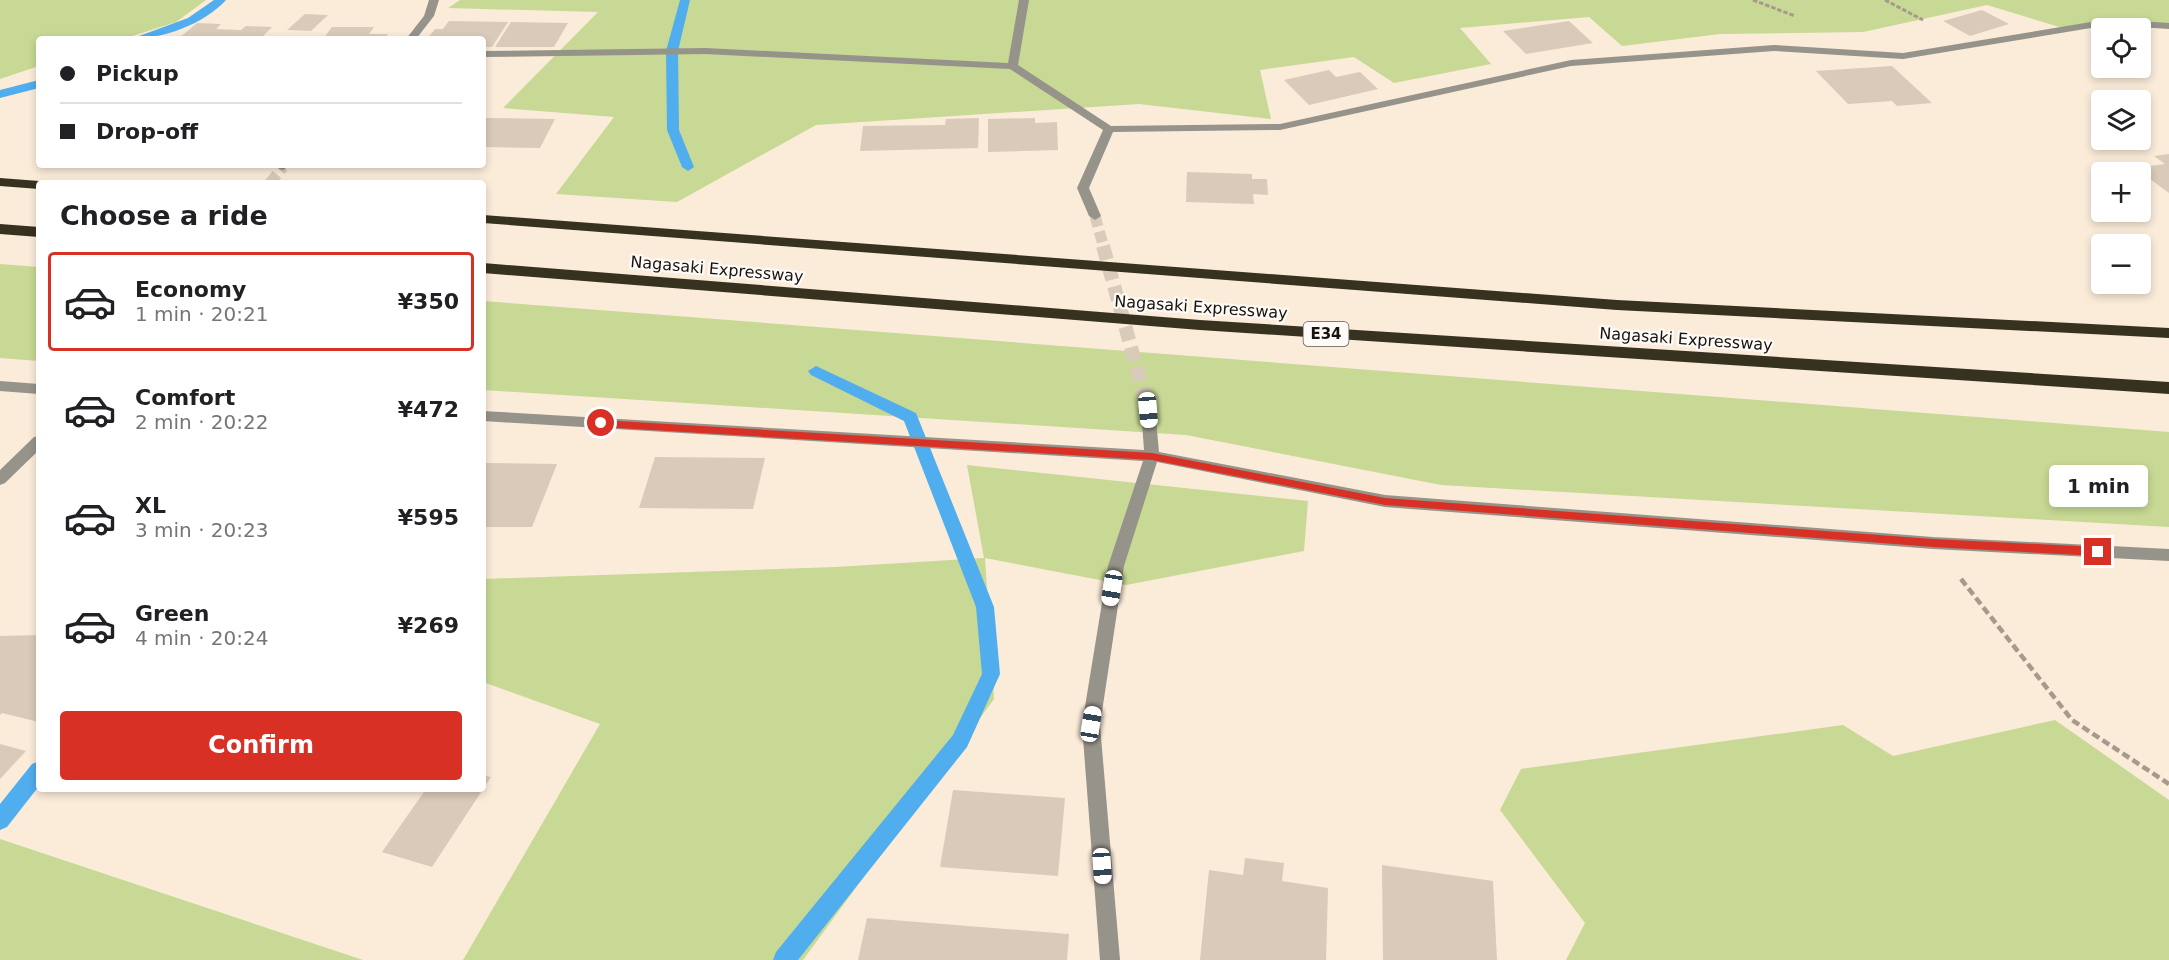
<!DOCTYPE html>
<meta charset="utf-8">
<style>
:root{--surface:#fff;--page:#f6f6f6;--text:#202124;--muted:#757577;--line:#e0e0e0;--accent:#d93025}
body{margin:0;font-family:"DejaVu Sans",sans-serif;background:var(--page);color:var(--text);height:100vh;display:flex;flex-direction:column;font-size:22px;white-space:nowrap}
*{box-sizing:border-box;margin:0}
p{font-size:20px;color:var(--muted)}
.icon{flex:none;width:33px;height:33px;fill:none;stroke:currentColor;stroke-width:2;stroke-linecap:round;stroke-linejoin:round}
.map{position:relative;flex:1;overflow:hidden}
.side{position:absolute;left:36px;top:180px;width:450px;height:612px;display:flex;flex-direction:column;background:var(--surface);border-radius:6px;box-shadow:0 3px 9px #0003}
.side>*{flex:none}
.guide{position:absolute;left:36px;top:36px;width:450px;height:132px;border-radius:6px;box-shadow:0 3px 9px #0003;display:grid;align-content:center;height:132px;padding:0 24px;background:var(--surface)}
.tools{position:absolute;left:2091px;top:18px;display:grid;gap:12px}
.tools a{display:grid;place-items:center;width:60px;height:60px;border-radius:6px;background:var(--surface);box-shadow:0 3px 9px #0003;font-size:30px}
.end{position:absolute;width:27px;height:27px;margin:-14px;border:8px solid #d93025;background:#fff;box-shadow:0 0 0 3px #fff}
.from{border-radius:50%}
.bubble{position:absolute;height:42px;border-radius:6px;background:var(--surface);box-shadow:0 3px 9px #0003;font-size:20px;font-weight:700;line-height:42px;text-align:center}
.car{position:absolute;width:18px;height:36px;margin:-18px -9px;border-radius:8px;box-shadow:0 0 4px 2px #0007;background:linear-gradient(#fff 24%,#345 0 40%,#fff 0 76%,#345 0 86%,#fff 0)}
.guide b{display:flex;align-items:center;gap:21px;height:57px;font-size:22px}
.guide b+b{border-top:2px solid var(--line)}
.guide i{width:15px;height:15px;background:var(--text)}
ul{padding:0;list-style:none}
li{display:flex;align-items:center;gap:18px;height:99px;margin:0 12px 9px;padding:0 12px;border:3px solid transparent;border-radius:6px}
li div{flex:1}
li b{display:block;font-size:22px}
li em{font-style:normal;font-weight:700}
li.selected{border-color:var(--accent)}
li>.icon{width:54px;height:54px;stroke-width:1.5}
h2{padding:0 24px;font-size:27px;line-height:72px}
.action{display:flex;gap:12px;margin-top:auto;padding:12px 24px}
.action a{flex:1;height:69px;border-radius:6px;background:var(--accent);color:#fff;font-size:24px;font-weight:700;line-height:69px;text-align:center}
.map>svg:first-child{display:block}
</style>
<div class="map">
<svg width="2169" height="960" viewBox="0 0 2169 960">
<rect width="100%" height="100%" fill="#fbebd9"/>
<path fill="#c7d994" d="M0,0H206L176,22L123,39H39V66L0,79Z
M460,0H2169V26L2109,22L2066,29L1987,5L1863,32L1720,34L1622,46L1589,17L1460,28L1491,64L1394,83L1354,57L1260,70L1271,119L1139,104L816,125L677,202L556,194L614,117L503,108L598,12L448,8Z
M0,264L39,267V361L0,358Z
M483,301L2169,432V527L1441,485L1186,435L483,390Z
M967,465L1308,501L1304,551L1126,585L985,558L994,699L803,960H463L600,724L483,682V579L836,567L984,558Z
M2055,720L2169,800V960H1566L1585,923L1500,810L1521,769L1843,725L1893,756Z
M0,839L363,960H0Z"/>
<g fill="none" stroke-linecap="round" stroke-linejoin="round">
<path fill="#50adee" fill-rule="evenodd" d="M214,0H226C204,24 163,39 131,39L188,18Z
M680,0H690L678,51L679,130L694,167L688,171L682,167L667,130L666,51Z
M39,80V88L0,98V90Z
M816,366L916,413L994,607L1000,674L967,747L798,960H773L776,952L953,735L982,674L976,607L904,421L811,375L808,371Z
M39,761V786L7,827L0,830V804L32,764Z"/>
</g>
<path fill="#dacab9" d="M1982,10L2009,24L1970,36L1943,21Z
M305,14L328,15L311,31L287,30Z
M449,21L508,22L492,47H483V39H427L435,29H443Z
M1569,21L1593,43L1526,54L1503,31Z
M511,22L568,23L554,47H495Z
M197,23L221,24L216,29L241,30L246,26L272,27L260,39H178Z
M332,27H374L369,34H388L385,39H323Z
M1892,66L1932,103L1897,106L1892,101L1848,104L1816,71Z
M1329,70L1336,77L1360,72L1378,89L1309,105L1284,80Z
M486,118L555,119L540,148L483,147V122Z
M979,118L978,148L860,151L863,126L945,125L946,119Z
M1035,118V123L1057,122L1058,150L988,152V119Z
M2169,154V193L2135,168L2165,164L2154,156Z
M1187,172L1252,174V179H1267L1268,195L1253,194L1254,204L1186,202Z
M655,457L765,458L753,509L639,508Z
M483,463L557,464L532,527H483Z
M39,635V722L2,713L0,715V636Z
M0,744L26,751L0,779Z
M483,775L491,777L432,867L382,852L426,789H483Z
M953,790L1065,798L1058,876L940,867Z
M1245,858L1284,863L1282,881L1328,888L1326,960H1200L1209,870L1243,875Z
M1382,865L1493,881L1497,960H1383Z
M867,918L1069,934L1067,960H858Z"/>
<g fill="none" stroke-linecap="round" stroke-linejoin="round">
<path stroke="#d9cbba" stroke-width="11" stroke-dasharray="11 5" stroke-linecap="butt" d="M270,183L283,167
M1095,216L1104,248"/>
<path stroke="#d9cbba" stroke-width="14" stroke-dasharray="14 7" stroke-linecap="butt" d="M1103,246L1148,409"/>
<path stroke="#a69a8d" stroke-width="3" stroke-dasharray="4.5 2" stroke-linecap="butt" d="M1753,0L1795,16
M1885,0L1923,20"/>
<path stroke="#a69a8d" stroke-width="4.5" stroke-dasharray="8 4" stroke-linecap="butt" d="M1961,579L2072,720L2169,784"/>
<path fill="#96938a" fill-rule="evenodd" d="M429,0H439L434,16L416,39H406L424,16Z
M1019,0H1029L1018,65L1111,126L1280,124L1571,60L1774,45L1903,53L2109,19L2169,23V29L2109,25L1903,59L1774,51L1571,66L1280,130L1113,132L1089,188L1101,216L1095,220L1089,216L1077,188L1103,130L1010,69L705,54L483,57V51L705,48L1008,63Z
M279,165H291L283,170L279,169Z
M0,381L39,384V394L0,391Z
M1148,404L1155,409L1159,452L1385,495L1933,537L2169,549V561L1933,549L1385,507L1157,462L1124,566L1100,725L1120,960H1100L1082,725L1108,566L1143,461L483,421V411L1144,450L1141,409Z
M39,436V450L5,483L0,485V470L34,437Z"/>
<path fill="#373120" fill-rule="evenodd" d="M0,178L39,181L45,183H39V189L0,186Z
M483,215L1617,300L2169,328V338L1617,310L483,223Z
M0,224L39,227V237L0,234Z
M483,263L1200,320L2169,382V394L1200,330L483,273Z"/>
</g>
<path fill="#d93025" d="M601,420L1152,453L1385,498L1933,539L2098,547L2103,552L2098,556L1933,547L1385,505L1152,460L601,427L596,423Z"/>
<g text-anchor="middle" dominant-baseline="central" stroke-width="4.5" stroke-linejoin="round" paint-order="stroke">
<rect fill="#fefaf7" stroke="#5d5853" stroke-width="1.5" x="1303.5" y="322" width="45" height="24" rx="4.5"/>
<g font-size="15" font-weight="bold" fill="#18130d">
<text x="1326" y="334">E34</text>
</g>
<g font-size="16" fill="#18130d" stroke="#fefaf7">
<text transform="translate(717 269) rotate(5)">Nagasaki Expressway</text>
<text transform="translate(1201 307) rotate(4)">Nagasaki Expressway</text>
<text transform="translate(1686 339) rotate(4)">Nagasaki Expressway</text>
</g>
</g>
</svg>
<div class="tools">
<a><svg class="icon" aria-label="locate" viewBox="0 0 24 24"><circle cx="12" cy="12" r="6"/><path d="M12 2v4M12 18v4M2 12h4M18 12h4"/></svg></a>
<a><svg class="icon" aria-label="layers" viewBox="0 0 24 24"><path d="M12 4l9 5-9 5-9-5zM3 14l9 5 9-5"/></svg></a>
<a>+</a>
<a>−</a>
</div>
<i class="end from" style="left:601px;top:423px"></i>
<i class="end" style="left:2098px;top:552px"></i>
<div class="bubble" style="left:2049px;top:465px;width:99px">1 min</div>
<i class="car" style="left:1148px;top:410px;rotate:175deg"></i>
<i class="car" style="left:1112px;top:588px;rotate:189deg"></i>
<i class="car" style="left:1091px;top:724px;rotate:9deg"></i>
<i class="car" style="left:1102px;top:866px;rotate:176deg"></i>
<div class="guide">
<b><i class="from"></i>Pickup</b>
<b><i></i>Drop-off</b>
</div>
<section class="side">
<h2>Choose a ride</h2>
<ul>
<li class="selected"><svg class="icon" aria-label="car" viewBox="0 0 24 24"><path d="M5 17H2v-5l4-1 3-4h7l3 4 3 1v5h-3M9 17h6M6 11h13"/><circle cx="7" cy="17" r="2"/><circle cx="17" cy="17" r="2"/></svg><div><b>Economy</b><p>1 min · 20:21</p></div><em>¥350</em></li>
<li><svg class="icon" aria-label="car" viewBox="0 0 24 24"><path d="M5 17H2v-5l4-1 3-4h7l3 4 3 1v5h-3M9 17h6M6 11h13"/><circle cx="7" cy="17" r="2"/><circle cx="17" cy="17" r="2"/></svg><div><b>Comfort</b><p>2 min · 20:22</p></div><em>¥472</em></li>
<li><svg class="icon" aria-label="car" viewBox="0 0 24 24"><path d="M5 17H2v-5l4-1 3-4h7l3 4 3 1v5h-3M9 17h6M6 11h13"/><circle cx="7" cy="17" r="2"/><circle cx="17" cy="17" r="2"/></svg><div><b>XL</b><p>3 min · 20:23</p></div><em>¥595</em></li>
<li><svg class="icon" aria-label="car" viewBox="0 0 24 24"><path d="M5 17H2v-5l4-1 3-4h7l3 4 3 1v5h-3M9 17h6M6 11h13"/><circle cx="7" cy="17" r="2"/><circle cx="17" cy="17" r="2"/></svg><div><b>Green</b><p>4 min · 20:24</p></div><em>¥269</em></li>
</ul>
<div class="action"><a>Confirm</a></div>
</section>
</div>
